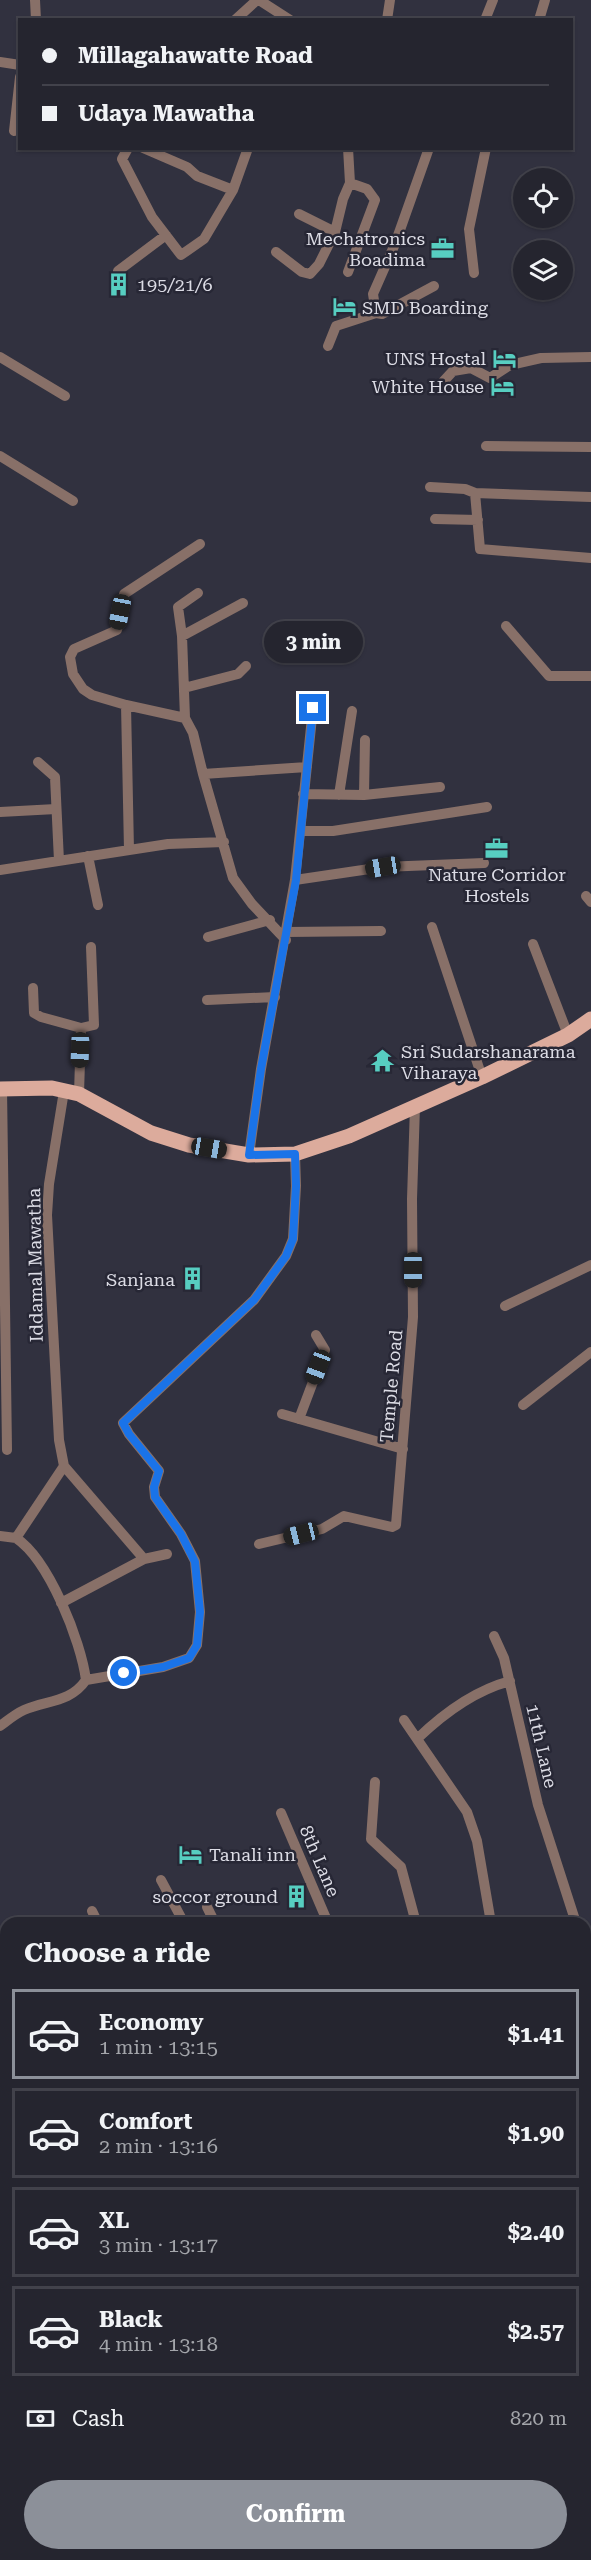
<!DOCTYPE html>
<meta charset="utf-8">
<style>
:root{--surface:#25252f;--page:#2d2d37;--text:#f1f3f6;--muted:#a3a5aa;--line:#42424b;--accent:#8c9099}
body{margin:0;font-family:"Roboto Serif",serif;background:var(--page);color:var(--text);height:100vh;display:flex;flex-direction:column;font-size:22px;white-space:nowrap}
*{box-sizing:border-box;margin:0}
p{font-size:20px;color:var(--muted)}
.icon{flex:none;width:33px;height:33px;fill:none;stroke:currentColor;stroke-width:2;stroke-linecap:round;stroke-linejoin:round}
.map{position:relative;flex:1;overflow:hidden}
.panel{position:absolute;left:0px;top:1917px;width:591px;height:644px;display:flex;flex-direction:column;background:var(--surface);border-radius:18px 18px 0 0;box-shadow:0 2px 4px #0004,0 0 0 2px var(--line)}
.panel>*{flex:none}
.guide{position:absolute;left:18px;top:18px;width:555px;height:132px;border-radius:0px;box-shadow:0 2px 4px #0004,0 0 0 2px var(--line);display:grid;align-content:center;height:132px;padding:0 24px;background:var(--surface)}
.tools{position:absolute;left:513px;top:168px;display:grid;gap:12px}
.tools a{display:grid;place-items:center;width:60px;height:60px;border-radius:50%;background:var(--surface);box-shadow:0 2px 4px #0004,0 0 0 2px var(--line);font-size:30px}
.end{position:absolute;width:27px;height:27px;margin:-14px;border:8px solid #1a73e8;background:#fff;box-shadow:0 0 0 3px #fff}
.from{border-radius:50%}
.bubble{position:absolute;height:42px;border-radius:21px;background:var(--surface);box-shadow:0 2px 4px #0004,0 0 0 2px var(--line);font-size:20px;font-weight:700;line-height:42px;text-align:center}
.car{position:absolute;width:18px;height:36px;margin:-18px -9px;border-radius:8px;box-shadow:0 0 4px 2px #0007;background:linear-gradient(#222 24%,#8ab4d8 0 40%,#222 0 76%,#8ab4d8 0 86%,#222 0)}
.guide b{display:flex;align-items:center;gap:21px;height:57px;font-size:22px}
.guide b+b{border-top:2px solid var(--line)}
.guide i{width:15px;height:15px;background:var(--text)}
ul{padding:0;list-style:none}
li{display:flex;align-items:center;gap:18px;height:90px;margin:0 12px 9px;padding:0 12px;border:3px solid var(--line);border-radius:0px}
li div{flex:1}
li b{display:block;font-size:22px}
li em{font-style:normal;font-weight:700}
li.active{border-color:var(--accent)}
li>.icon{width:54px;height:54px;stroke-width:1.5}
h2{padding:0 24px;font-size:27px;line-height:72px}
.pay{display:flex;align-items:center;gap:15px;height:66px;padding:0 24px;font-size:22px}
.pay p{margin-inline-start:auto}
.action{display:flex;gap:12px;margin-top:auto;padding:12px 24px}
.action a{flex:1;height:69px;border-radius:36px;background:var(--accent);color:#fff;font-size:24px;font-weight:700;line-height:69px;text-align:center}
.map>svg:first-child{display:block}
</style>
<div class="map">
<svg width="591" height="2560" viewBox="0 0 591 2560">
<rect width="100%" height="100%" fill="#31313f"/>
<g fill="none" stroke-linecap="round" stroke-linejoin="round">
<path stroke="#887068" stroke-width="10" d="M35,0L36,20
M259,0L290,20
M235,20L257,0
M387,20L390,0
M485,20L493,0
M539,20L545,0
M0,62L20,65
M14,131L20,77
M128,148L122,159L152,217L181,255L204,239L233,190L248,148
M143,148L187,167L197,176L233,190
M299,214L335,232
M276,252L302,272L310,274L319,264L335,232L343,199L350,183L348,148
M118,271L166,235
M348,272L375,200L367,189L350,183
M474,273L469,229L486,148
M376,313L373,294L395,244L429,148
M328,346L336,326L376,313L382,314L434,286
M0,357L65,396
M441,384L453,371L471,368L490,378L510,365L541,358L591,357
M486,446L591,447
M0,456L73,501
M430,487L465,489L475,493
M591,497L475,493L480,549L591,558
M435,519L478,520
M198,593L178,607L182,636L185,718L193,733L203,774L233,878L252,904L286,940
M506,626L549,676H591
M182,636L243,603
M184,688L238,674L246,666
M126,705L129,850
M185,718L126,705L92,695L83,689L73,674L70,657L74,649L117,630L124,594L200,544
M38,762L55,777L59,861
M203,774L307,767
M303,794L364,795L440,787
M339,795L352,711
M364,795L365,740
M0,812L56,809
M301,831H333L487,807
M88,856L98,905
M0,870L168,844L224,842
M295,880L383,867L484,863
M586,896L591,902
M432,927L482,1077
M287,932L381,931
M208,937L270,920
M533,944L568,1035
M33,988L34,1013L41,1017L81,1028
M207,1000L275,997
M2,1088L7,1450
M79,1094L81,1028L94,1025L91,947
M249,1155L261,1069L295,880L313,708
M505,1306L591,1265
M523,1405L591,1352
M282,1414L403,1449
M299,1419L325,1350L316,1335
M64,1466L144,1559
M0,1536L16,1538
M259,1544L322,1529L344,1516L392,1527L396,1525L413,1317L412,1199L415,1106
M61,1603L144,1559L167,1554
M494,1636L504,1658L538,1805L576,1923
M86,1680L163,1667L189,1658L197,1645L200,1612L195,1561L181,1534L155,1497L154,1487L159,1471L129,1434L123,1423L254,1300L286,1256L293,1239L296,1186L295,1154
M404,1720L467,1812L477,1841L491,1923
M0,1726C7,1721 15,1714 24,1710C47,1700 70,1703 86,1680C81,1641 49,1560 16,1538L64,1466L59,1440L47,1215L49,1184L64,1091
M418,1738C443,1714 476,1690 510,1681
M375,1782L371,1839L401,1867L416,1923
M281,1813L328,1923
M161,1880L184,1923
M207,1907L215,1923
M92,1911L98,1923
M585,1966L590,1993
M0,2011L6,2029
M591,2093V2143
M0,2108L6,2104
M0,2156L6,2164
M0,2287L6,2276
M292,2554L293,2560
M380,2554L381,2560
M496,2554L498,2560
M580,2554L584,2560
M207,2560V2556
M261,2560L262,2554"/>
<path stroke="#dcab9c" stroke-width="15" d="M0,1089L52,1088L79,1094L151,1133L189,1145L249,1155L295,1154L349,1136L482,1077L568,1035L591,1019"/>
</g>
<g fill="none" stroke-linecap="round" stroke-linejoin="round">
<path stroke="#1a73e8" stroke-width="8" d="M124,1673L163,1667L189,1658L197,1645L200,1612L195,1562L181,1534L155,1497L154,1487L159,1471L129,1434L123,1423L254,1300L286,1256L293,1239L296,1186L295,1154L249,1155L261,1069L296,880L313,708"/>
</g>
<defs>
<symbol id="office-bare" viewBox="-9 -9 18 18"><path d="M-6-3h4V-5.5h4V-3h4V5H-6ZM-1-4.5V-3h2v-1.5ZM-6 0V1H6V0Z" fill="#57cec1" stroke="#272735" stroke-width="2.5" paint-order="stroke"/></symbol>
<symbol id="building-bare" viewBox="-9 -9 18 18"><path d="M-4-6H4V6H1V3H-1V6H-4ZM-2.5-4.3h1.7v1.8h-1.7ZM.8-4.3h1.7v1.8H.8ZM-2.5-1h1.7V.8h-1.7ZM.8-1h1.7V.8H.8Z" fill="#57cec1" stroke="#272735" stroke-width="2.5" paint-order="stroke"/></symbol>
<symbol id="hotel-bare" viewBox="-9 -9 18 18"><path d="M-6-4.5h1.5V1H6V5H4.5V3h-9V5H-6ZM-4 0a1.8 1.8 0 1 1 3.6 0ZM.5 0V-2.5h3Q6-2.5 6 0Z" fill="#57cec1" stroke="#272735" stroke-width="2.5" paint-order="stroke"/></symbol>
<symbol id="temple-bare" viewBox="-9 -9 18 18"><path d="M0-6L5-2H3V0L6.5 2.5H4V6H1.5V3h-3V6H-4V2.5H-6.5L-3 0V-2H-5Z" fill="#57cec1" stroke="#272735" stroke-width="2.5" paint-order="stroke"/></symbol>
</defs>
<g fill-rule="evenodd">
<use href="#office-bare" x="426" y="232" width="33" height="33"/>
<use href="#building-bare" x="102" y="268" width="33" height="33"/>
<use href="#hotel-bare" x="328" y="290" width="33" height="33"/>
<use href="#hotel-bare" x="488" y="342" width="33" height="33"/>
<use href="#hotel-bare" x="486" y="370" width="33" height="33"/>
<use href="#office-bare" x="480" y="832" width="33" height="33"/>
<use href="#temple-bare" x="366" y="1044" width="33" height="33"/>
<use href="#building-bare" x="176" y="1262" width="33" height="33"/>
<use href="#hotel-bare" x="174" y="1838" width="33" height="33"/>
<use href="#building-bare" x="280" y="1880" width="33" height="33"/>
</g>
<g text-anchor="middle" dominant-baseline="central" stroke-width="5" stroke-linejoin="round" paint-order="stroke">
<g font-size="18" fill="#dcdce5" stroke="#272735" text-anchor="end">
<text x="425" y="238">Mechatronics<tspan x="425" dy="21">Boadima</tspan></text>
<text x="137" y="284" text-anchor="start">195/21/6</text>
<text x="362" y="307" text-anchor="start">SMD Boarding</text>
<text x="486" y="358">UNS Hostal</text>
<text x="484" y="386">White House</text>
<text x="497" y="874" text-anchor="middle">Nature Corridor<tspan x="497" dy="21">Hostels</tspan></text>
<text x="401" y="1051" text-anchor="start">Sri Sudarshanarama<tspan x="401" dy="21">Viharaya</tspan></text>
<text x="175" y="1279">Sanjana</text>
<text x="209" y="1854" text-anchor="start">Tanali inn</text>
<text x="278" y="1896">soccor ground</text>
</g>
<g font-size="18" fill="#dcdce5" stroke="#272735">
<text transform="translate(35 1265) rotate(-91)">Iddamal Mawatha</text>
<text transform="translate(391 1386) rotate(-85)">Temple Road</text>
<text transform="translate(542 1746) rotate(77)">11th Lane</text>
<text transform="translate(320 1861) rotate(67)">8th Lane</text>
</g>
</g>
</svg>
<div class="tools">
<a><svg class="icon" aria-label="locate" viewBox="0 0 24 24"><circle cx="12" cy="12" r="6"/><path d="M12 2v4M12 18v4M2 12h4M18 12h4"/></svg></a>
<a><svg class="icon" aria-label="layers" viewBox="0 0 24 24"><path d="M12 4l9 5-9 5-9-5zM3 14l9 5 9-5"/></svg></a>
</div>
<i class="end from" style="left:124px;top:1673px"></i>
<i class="end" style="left:313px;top:708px"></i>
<div class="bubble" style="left:264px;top:621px;width:99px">3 min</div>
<i class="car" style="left:120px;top:612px;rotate:191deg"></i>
<i class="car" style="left:383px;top:867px;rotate:261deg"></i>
<i class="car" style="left:80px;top:1050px;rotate:182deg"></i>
<i class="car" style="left:209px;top:1148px;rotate:99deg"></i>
<i class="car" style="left:413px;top:1270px;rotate:180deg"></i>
<i class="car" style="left:318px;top:1367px;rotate:201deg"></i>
<i class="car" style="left:301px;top:1534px;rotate:256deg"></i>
<div class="guide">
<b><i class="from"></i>Millagahawatte Road</b>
<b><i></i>Udaya Mawatha</b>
</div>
<section class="panel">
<h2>Choose a ride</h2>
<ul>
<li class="active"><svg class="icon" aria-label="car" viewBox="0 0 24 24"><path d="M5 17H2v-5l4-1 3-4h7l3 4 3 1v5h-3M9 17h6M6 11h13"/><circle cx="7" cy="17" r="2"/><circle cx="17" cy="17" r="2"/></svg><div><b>Economy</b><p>1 min · 13:15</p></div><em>$1.41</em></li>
<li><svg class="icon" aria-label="car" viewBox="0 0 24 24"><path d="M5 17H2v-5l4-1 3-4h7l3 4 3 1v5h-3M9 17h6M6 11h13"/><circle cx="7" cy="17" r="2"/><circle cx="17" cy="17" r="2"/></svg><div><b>Comfort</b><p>2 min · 13:16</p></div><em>$1.90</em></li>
<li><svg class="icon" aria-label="car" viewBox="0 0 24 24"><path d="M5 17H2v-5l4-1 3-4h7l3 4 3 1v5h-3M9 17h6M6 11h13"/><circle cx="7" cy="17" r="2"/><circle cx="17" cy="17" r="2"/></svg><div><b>XL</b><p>3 min · 13:17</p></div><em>$2.40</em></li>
<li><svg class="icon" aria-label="car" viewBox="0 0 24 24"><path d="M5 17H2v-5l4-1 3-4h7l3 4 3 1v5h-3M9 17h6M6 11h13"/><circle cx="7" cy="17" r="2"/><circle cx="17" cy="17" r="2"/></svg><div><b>Black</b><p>4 min · 13:18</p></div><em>$2.57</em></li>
</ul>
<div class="pay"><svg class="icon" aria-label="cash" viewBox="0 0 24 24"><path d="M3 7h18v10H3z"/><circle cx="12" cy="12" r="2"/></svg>Cash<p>820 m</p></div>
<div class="action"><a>Confirm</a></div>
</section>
</div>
